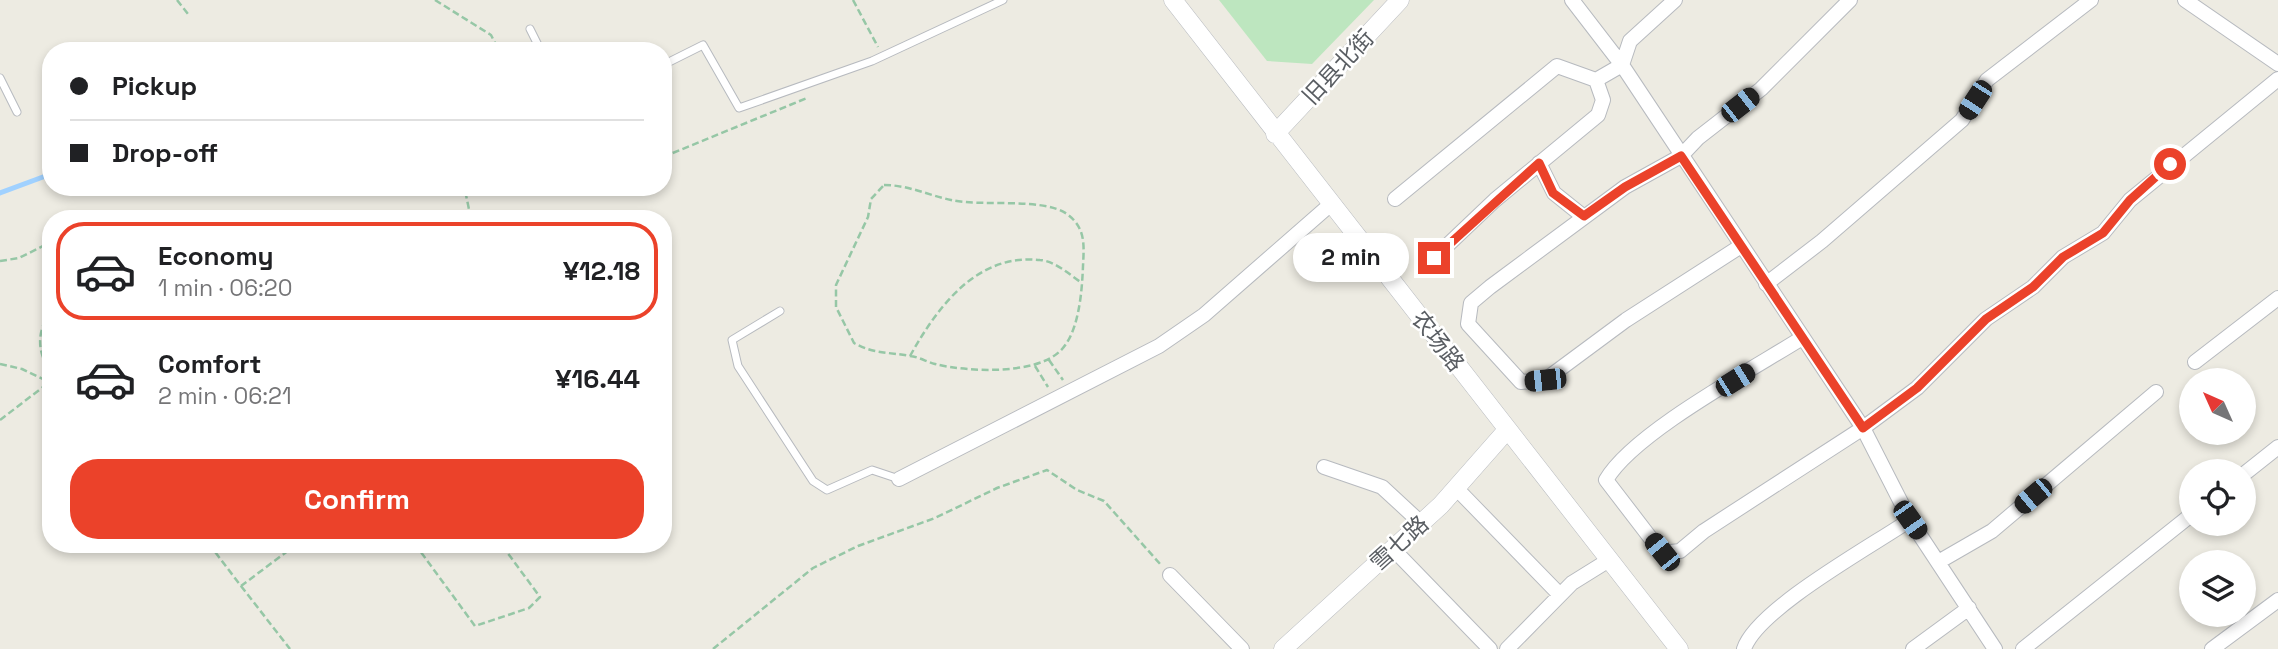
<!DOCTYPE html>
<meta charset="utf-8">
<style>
:root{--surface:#fff;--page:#f6f6f6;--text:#202124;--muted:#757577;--line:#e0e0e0;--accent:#eb422a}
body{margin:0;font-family:"Space Grotesk","Noto Sans SC",sans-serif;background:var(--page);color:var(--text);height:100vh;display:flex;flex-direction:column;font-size:26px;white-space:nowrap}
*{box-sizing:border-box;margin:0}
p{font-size:23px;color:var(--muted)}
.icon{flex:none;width:38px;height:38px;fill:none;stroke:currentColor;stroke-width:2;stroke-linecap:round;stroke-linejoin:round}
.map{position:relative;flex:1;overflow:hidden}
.details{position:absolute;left:42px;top:210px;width:630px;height:343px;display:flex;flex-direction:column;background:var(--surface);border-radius:28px;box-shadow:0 4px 10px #0003}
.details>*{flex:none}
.banner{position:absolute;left:42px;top:42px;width:630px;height:154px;border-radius:28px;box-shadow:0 4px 10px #0003;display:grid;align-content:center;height:154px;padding:0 28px;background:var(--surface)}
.needle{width:46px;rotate:315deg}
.controls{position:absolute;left:2179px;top:368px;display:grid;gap:14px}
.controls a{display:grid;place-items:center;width:77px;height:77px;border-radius:50%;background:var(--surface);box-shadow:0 4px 10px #0003;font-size:35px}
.end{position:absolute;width:32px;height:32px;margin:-16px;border:9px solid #eb422a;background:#fff;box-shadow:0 0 0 4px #fff}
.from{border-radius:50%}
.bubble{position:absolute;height:49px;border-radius:24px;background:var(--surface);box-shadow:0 4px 10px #0003;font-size:23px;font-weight:700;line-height:49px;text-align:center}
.car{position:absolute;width:21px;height:42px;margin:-21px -10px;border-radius:9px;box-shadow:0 0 5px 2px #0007;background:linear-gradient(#222 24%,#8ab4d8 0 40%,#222 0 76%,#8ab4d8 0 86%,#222 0)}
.banner b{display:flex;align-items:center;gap:24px;height:66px;font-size:26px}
.banner b+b{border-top:2px solid var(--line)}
.banner i{width:18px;height:18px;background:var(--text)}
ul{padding:12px 0 0;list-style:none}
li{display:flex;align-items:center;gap:21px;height:98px;margin:0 14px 10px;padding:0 14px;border:4px solid transparent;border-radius:28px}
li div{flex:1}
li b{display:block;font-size:26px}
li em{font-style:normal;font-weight:700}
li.on{border-color:var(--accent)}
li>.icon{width:63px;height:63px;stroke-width:1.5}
.cta{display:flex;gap:14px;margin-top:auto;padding:14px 28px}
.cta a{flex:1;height:80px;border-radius:28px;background:var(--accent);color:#fff;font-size:28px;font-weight:700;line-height:80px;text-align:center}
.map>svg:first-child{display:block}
</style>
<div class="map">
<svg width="2278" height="649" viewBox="0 0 2278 649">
<rect width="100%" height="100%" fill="#edebe2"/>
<path fill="#bde6bf" d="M1219,0H1374L1312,64L1267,61Z"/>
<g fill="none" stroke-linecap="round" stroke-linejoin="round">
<path stroke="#a0d1ff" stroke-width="5" d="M0,193L51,174"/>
<defs>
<path id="service" d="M530,29L541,51
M663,65L703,45L739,108L872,61L1003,0
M0,78L17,112
M780,311L732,340L738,366L813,481L827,490L872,470L899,479"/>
<path id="minor" d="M1572,0L1622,65L1630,41L1675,0
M2185,0L2278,64
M1539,163L1554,193L1584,217
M1395,199L1557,66L1596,80L1622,65L1863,428L1910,520L1995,649
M1741,246L1626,320L1545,380L1521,382L1468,324L1471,303L1490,287L1625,187L1681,156L1698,138L1761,89L1850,0
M1434,258L1495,200L1598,115L1603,100L1596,80
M1766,284L1822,241L1962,120L1987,80L2091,0
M1802,338C1753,369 1633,433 1606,480L1662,553L1680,551L1704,531L1863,428L1917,388L1986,319L2033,287L2063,257L2103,233L2130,200L2278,79
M2195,362L2278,298
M1324,467L1382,487L1421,523
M2244,474L2278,447
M899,479L1159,346L1204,315L1331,204
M1456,488L1560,595
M1393,549L1490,649
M1940,561L1992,531L2156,392
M1170,575L1242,649
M1507,649L1572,583L1609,560
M1744,649C1757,609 1872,546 1910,520
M1913,649L1969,608
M2023,649L2191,515
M2212,649L2278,600"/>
<path id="tertiary" d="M1173,0L1679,649
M1275,134L1400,0
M1283,649L1441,505L1507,430"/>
</defs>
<use href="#service" stroke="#b7babf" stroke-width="9"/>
<use href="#minor" stroke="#b7babf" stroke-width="16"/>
<use href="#tertiary" stroke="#b7babf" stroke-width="19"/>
<path stroke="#96c7a6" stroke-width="2.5" stroke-dasharray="7 3.5" stroke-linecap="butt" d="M177,0L188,14
M435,0L491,35L499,51
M853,0L878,47
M663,157L807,98
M884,185C908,185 928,195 951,200C983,207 1042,197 1067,214C1086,228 1084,245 1083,266C1082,291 1079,335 1059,352C1034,375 967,372 935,364C927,362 919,357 910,356C889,352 873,354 854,343L836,307V285L868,217L871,199Z
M516,187H536
M471,219L466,195L478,187
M0,261L19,258L51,242
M51,311C37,331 36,351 51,372
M910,356C937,308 976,253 1040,260C1055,261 1070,275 1082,283
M1049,360L1063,380
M0,364L22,369L49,382
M1035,366L1048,387
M0,420L51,381
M209,544L241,586L297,544
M415,544L475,626L529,608L540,597L501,544
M241,586L290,649
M713,649L813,568L858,546L935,518L997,488L1047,470L1077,490L1104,501L1161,565"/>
<use href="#service" stroke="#fff" stroke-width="7"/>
<use href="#minor" stroke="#fff" stroke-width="14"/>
<use href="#tertiary" stroke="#fff" stroke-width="18"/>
</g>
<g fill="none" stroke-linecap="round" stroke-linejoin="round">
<path stroke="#eb422a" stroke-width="9" d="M1434,258L1539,163L1553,193L1584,216L1625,187L1681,156L1863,428L1917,388L1986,319L2033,287L2063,257L2103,233L2130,200L2170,164"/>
</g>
<g text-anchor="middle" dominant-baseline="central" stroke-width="5" stroke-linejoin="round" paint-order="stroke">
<g font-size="23" fill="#5a5e63" stroke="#fff">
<text transform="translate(1338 67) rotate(-47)">旧县北街</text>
<text transform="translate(1438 341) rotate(52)">农场路</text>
<text transform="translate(1399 543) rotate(-42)">雪七路</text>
</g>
</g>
</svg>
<div class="controls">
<a><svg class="needle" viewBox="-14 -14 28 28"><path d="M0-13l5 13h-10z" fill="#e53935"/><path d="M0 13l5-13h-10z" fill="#757577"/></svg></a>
<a><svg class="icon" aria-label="locate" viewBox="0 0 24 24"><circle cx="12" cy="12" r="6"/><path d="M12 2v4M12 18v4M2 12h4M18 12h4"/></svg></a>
<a><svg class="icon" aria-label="layers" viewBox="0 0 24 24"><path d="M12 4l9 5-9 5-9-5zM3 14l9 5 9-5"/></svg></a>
</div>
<i class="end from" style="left:2170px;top:164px"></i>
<i class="end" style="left:1434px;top:258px"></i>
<div class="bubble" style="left:1293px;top:233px;width:116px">2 min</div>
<i class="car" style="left:1975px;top:100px;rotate:213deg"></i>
<i class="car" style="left:1740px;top:105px;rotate:52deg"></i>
<i class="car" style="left:1545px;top:380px;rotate:264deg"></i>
<i class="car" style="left:1735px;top:380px;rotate:58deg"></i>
<i class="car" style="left:2033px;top:496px;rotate:230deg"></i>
<i class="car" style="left:1910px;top:520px;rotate:145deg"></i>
<i class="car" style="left:1662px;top:552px;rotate:321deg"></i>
<div class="banner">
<b><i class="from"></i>Pickup</b>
<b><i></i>Drop-off</b>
</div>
<section class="details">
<ul>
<li class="on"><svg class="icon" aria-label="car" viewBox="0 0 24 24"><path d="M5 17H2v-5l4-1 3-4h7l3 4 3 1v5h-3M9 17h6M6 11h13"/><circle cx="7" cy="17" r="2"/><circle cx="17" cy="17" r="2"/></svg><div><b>Economy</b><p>1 min · 06:20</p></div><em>¥12.18</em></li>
<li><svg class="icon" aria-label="car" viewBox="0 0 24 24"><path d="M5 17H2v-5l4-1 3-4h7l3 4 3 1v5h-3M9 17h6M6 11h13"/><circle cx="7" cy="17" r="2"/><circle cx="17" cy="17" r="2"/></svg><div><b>Comfort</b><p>2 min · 06:21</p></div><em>¥16.44</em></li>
</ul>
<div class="cta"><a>Confirm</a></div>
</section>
</div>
